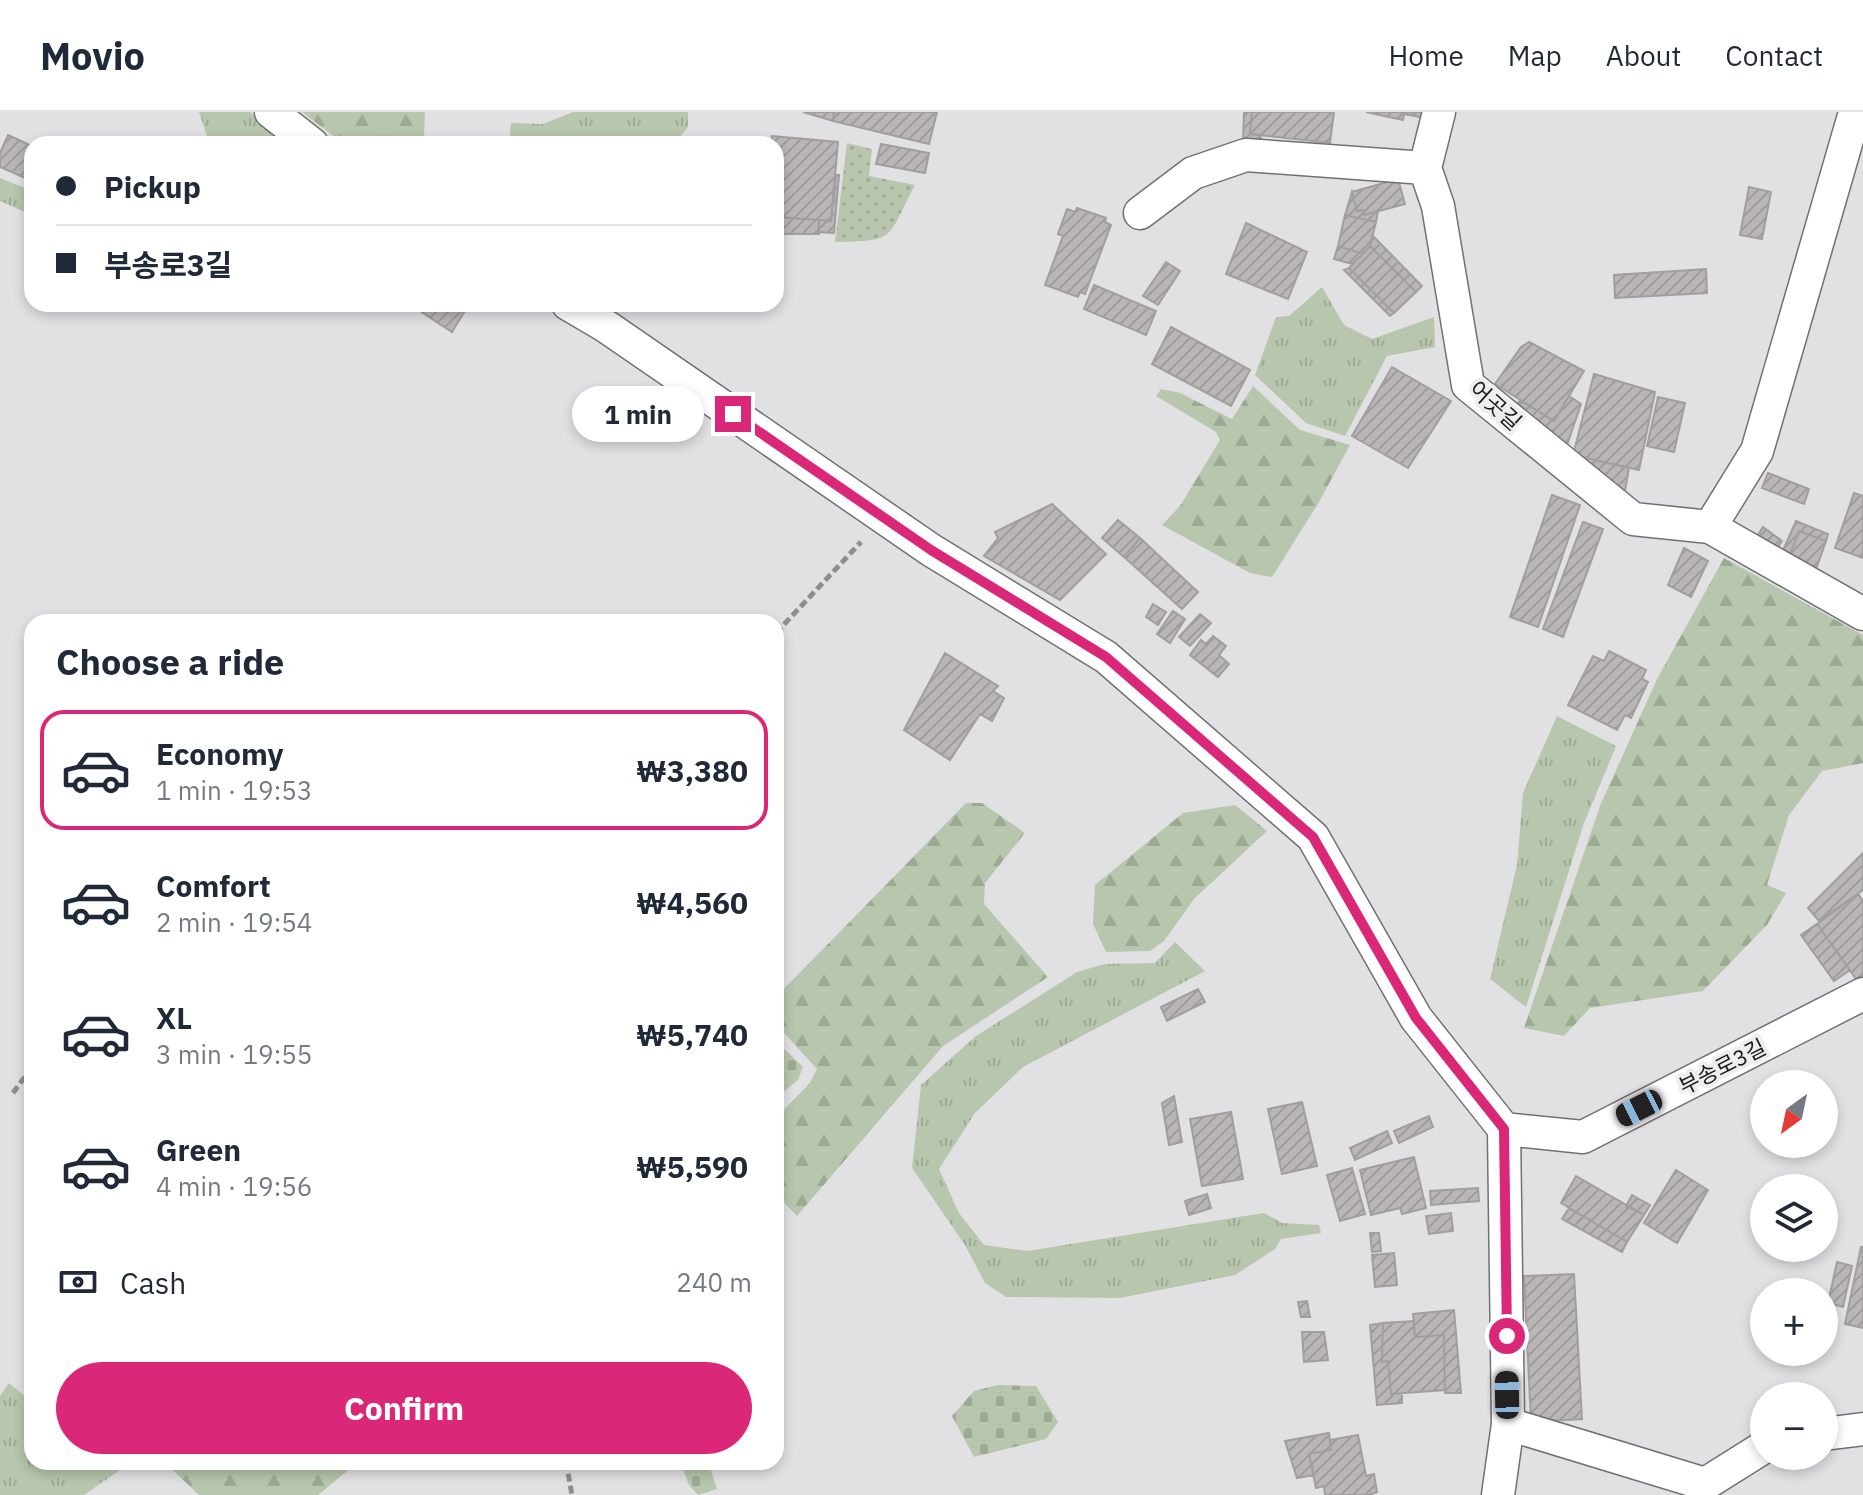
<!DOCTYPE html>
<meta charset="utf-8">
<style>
:root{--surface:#fff;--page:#f2f2f3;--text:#1f2937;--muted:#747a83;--line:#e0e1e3;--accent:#db2777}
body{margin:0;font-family:"IBM Plex Sans","Noto Sans KR",sans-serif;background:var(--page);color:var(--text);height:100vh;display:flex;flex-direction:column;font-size:30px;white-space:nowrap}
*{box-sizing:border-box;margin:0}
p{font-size:26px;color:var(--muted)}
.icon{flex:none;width:44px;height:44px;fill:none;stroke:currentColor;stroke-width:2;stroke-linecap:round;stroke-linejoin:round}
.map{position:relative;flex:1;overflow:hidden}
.panel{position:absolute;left:24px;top:502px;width:760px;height:856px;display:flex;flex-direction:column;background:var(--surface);border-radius:24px;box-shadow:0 4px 12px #0003}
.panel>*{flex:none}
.banner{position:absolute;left:24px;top:24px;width:760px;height:176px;border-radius:24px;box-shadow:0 4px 12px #0003;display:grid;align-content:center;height:176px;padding:0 32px;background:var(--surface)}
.needle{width:52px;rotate:213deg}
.buttons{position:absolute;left:1750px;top:958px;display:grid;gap:16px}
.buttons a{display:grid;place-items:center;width:88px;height:88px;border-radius:50%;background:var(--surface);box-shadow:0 4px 12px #0003;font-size:40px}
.end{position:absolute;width:36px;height:36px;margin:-18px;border:10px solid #db2777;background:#fff;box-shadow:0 0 0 4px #fff}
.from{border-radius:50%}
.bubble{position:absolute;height:56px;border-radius:28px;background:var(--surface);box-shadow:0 4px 12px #0003;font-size:26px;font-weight:700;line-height:56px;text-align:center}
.car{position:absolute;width:24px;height:48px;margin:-24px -12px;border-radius:10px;box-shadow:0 0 6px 2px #0007;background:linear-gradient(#222 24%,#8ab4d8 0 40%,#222 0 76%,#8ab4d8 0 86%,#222 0)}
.banner b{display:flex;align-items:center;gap:28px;height:76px;font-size:30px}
.banner b+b{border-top:2px solid var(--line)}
.banner i{width:20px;height:20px;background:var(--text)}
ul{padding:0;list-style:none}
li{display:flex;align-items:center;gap:24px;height:120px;margin:0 16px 12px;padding:0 16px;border:4px solid transparent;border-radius:24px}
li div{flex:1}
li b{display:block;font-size:30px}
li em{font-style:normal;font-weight:700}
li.selected{border-color:var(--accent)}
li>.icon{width:72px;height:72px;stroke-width:1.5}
h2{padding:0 32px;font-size:36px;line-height:96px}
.pay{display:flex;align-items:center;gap:20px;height:88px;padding:0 32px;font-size:30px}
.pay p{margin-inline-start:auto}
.cta{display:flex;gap:16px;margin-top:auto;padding:16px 32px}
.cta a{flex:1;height:92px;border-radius:48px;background:var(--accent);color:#fff;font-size:32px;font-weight:700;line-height:92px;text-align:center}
header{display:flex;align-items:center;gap:48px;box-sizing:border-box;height:112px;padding:0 40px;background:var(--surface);border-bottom:2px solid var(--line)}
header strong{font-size:38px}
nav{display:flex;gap:44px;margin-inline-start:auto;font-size:28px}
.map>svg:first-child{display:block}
</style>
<header>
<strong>Movio</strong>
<nav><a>Home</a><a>Map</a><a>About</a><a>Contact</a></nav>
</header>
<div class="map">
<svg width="1863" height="1383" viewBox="0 0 1863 1383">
<defs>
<pattern id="grass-tufts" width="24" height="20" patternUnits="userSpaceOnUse" patternTransform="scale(2)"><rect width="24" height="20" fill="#b7c6ac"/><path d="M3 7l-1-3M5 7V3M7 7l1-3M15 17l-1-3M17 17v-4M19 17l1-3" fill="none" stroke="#9daa93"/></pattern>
<pattern id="forest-firs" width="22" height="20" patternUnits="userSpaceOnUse" patternTransform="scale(2)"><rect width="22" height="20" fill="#b7c6ac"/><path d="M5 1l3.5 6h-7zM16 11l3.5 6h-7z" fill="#9daa93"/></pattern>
<pattern id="cemetery-stones" width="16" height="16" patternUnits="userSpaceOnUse" patternTransform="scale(2)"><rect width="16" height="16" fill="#b7c6ac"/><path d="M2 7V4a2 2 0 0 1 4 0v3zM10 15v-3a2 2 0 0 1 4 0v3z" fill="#9daa93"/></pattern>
<pattern id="park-dots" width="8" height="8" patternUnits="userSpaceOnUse" patternTransform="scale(2)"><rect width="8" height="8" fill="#b7c6ac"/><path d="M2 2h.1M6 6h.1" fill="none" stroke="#9daa93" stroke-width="1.8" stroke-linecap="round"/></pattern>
<pattern id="building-hatch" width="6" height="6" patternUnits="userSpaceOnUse" patternTransform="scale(2)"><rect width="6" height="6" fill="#bab6b8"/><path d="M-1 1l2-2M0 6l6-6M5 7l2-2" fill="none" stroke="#9f9c9e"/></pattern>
</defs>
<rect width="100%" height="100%" fill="#e1e0e3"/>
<path fill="url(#grass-tufts)" d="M199,0H250L291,32H206L207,24Z
M573,0H688V15L674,32H509L511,11L543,12Z
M0,66L32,79V103L0,89Z
M1322,175L1344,213L1372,227L1434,205L1435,235L1387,244L1345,324L1306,311L1255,263L1276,205L1289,204Z
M1557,604L1616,634L1584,711L1526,895L1490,867L1517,753L1523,681Z
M1175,830L1205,859L1023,955L975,1001L939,1057L959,1101L984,1133L1027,1139L1264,1101L1282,1111L1319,1113L1321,1121L1281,1127L1275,1137L1235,1163L1120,1186L1006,1185L985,1171L965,1133L912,1056L921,973L976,924L1077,860L1105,852L1155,851Z
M9,1271L32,1290V1350H114L123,1356L84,1383H0V1284Z"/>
<path fill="url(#forest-firs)" d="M302,0H425L424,24L414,32H344Z
M1253,274L1300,318L1350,333L1319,390L1272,465L1250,461L1162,413L1180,394L1220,328L1216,320L1156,284L1161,277L1180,281L1232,307Z
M1724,446L1863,523V651L1822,659L1789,703L1767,773L1786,781L1767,813L1703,879L1590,896L1564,924L1524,916L1600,694L1657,567Z
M966,691H982L1025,721L985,771L984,792L1048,865L943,934L797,1104L776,1082V1006L809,972L817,957L776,912V885Z
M1235,693L1267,719L1194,787L1164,829L1150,839L1106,840L1093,812L1095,773L1183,701Z
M164,1350H358L318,1383H199Z"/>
<path fill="url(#cemetery-stones)" d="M776,929L803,955L798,968L776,986Z
M998,1273L1036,1274L1058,1310L1046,1327L974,1345L952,1304L974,1279Z
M680,1350H708L717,1377L698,1383L689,1373Z"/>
<path fill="url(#park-dots)" d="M847,31L872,37L869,64L915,73C886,127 898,129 835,130Z"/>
<path fill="url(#building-hatch)" stroke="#a19e9f" stroke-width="2" d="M803,0H834L833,9Z
M834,0H937L929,32L833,9Z
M1244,0H1252L1250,22L1261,23L1260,31L1243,30Z
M1252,0H1334L1330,31L1250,22Z
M1366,0H1426L1425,6L1404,2L1403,8Z
M8,23L32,34V69L0,55V41Z
M772,24L838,30L831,109L776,105V32H771Z
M881,32L929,41L925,61L876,52Z
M836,63H839L834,121L818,120L819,108L831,109Z
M1398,67L1405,92L1364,103L1363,98L1357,99L1352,80Z
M1749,75L1771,80L1762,127L1740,123Z
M1352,80L1357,99L1363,98L1364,103L1378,99L1376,110L1345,103Z
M1077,96L1106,106L1105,110L1111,113L1085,182L1080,180L1078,185L1045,173L1063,124L1058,122L1067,97L1075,100Z
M1345,103L1376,110L1370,134L1363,142L1338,134Z
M776,105L819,108V122H776Z
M1246,111L1307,140L1288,187L1226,162Z
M1373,124L1422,174L1416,180L1370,134Z
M1338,134L1363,142L1352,152L1334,147Z
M1370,134L1416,180L1394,201L1349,156Z
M1166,150L1180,159L1158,193L1143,184Z
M1349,156L1394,201L1390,204L1344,158Z
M1706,157L1707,181L1615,186L1614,163Z
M1094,173L1156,199L1146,223L1084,197Z
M425,192H469L452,220L420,199Z
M1171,215L1250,258L1231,294L1152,252Z
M1529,230L1584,259L1554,309L1495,272L1521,235Z
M1392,255L1451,289L1408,356L1352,324Z
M1594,262L1655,280L1639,358L1573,343Z
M1569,284L1581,292L1566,336L1514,297L1520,288L1554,309Z
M1658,285L1685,291L1674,340L1647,334Z
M1573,343L1629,356L1625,379Z
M1768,361L1809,377L1804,392L1762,376Z
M1854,381L1863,384V446L1835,436Z
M1552,383L1580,393L1538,515L1510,505Z
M1052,392L1106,442L1060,488L984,444L998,426L995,420Z
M1118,408L1140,426L1124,445L1102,426Z
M1796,409L1828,422L1826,429L1799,419L1787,450L1780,445Z
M1583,410L1603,417L1563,525L1543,517Z
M1763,415L1782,429L1774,441L1755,427Z
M1799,419L1826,429L1815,460L1787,450Z
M1140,426L1198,480L1182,497L1124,445Z
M1684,436L1708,449L1691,485L1668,473Z
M1153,492L1166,500L1158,513L1146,505Z
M1173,499L1185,507L1170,531L1157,522Z
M1200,502L1211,511L1190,534L1179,525Z
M1213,524L1226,534L1219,543L1229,552L1218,565L1190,543L1201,528L1206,532Z
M1609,539L1646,558L1642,567L1648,570L1631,606L1625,603L1617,618L1568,593L1593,544L1604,549Z
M945,541L998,574L993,579L1004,586L992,609L980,602L950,648L904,618Z
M1863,741V778L1819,809L1808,796Z
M1858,782L1863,789V863L1856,867L1817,812Z
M1817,812L1850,858L1834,869L1801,823Z
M1198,877L1205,890L1167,909L1161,895Z
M1174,984L1182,1030L1169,1033L1162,991Z
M1302,990L1317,1054L1282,1062L1268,997Z
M1231,1000L1243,1067L1202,1074L1190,1007Z
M1429,1004L1433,1015L1399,1031L1394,1019Z
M1387,1019L1392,1031L1355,1048L1350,1036Z
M1414,1045L1426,1096L1402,1102L1400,1096L1371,1103L1360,1058Z
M1352,1056L1365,1102L1340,1109L1327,1063Z
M1676,1058L1708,1078L1677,1131L1644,1111Z
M1576,1064L1644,1103L1627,1130L1561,1091Z
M1478,1076L1479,1089L1431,1093L1430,1079Z
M1207,1082L1211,1096L1189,1103L1185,1089Z
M1632,1083L1650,1093L1644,1103L1626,1094Z
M1569,1096L1627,1130L1622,1140L1562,1107Z
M1451,1101L1453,1119L1429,1122L1426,1104Z
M1370,1121H1379L1381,1139L1372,1140Z
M1861,1135H1863V1216L1845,1212Z
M1394,1141L1397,1173L1375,1175L1372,1143Z
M1837,1150L1852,1154L1843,1195L1828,1191Z
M1574,1162L1582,1307L1531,1310L1524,1164Z
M1307,1189L1310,1205H1301L1298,1190Z
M1454,1198L1461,1281H1445L1444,1223L1415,1225L1413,1202Z
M1414,1209L1415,1225L1444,1223L1445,1278L1391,1282L1388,1249L1382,1250L1383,1211Z
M1383,1211L1382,1250L1388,1249L1391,1282H1402V1291L1377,1293L1370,1213Z
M1302,1220H1324L1328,1248L1304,1250Z
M1329,1321L1331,1338L1309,1342L1314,1363L1297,1366L1285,1329Z
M1358,1323L1366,1364L1374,1362L1377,1380L1369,1383H1325L1324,1374L1316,1376L1309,1342L1331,1338L1330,1328Z"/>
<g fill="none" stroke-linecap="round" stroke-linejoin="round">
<defs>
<path id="street" d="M271,0L312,32
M1439,0L1425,56L1438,94L1468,273L1633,407L1710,415L1863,502
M1140,101L1193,61L1246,43L1425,56
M568,192L607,215L931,438L1106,545L1313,725L1416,906L1504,1017L1583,1025L1863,882
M1710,415L1757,339L1853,7L1860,0
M1508,1312L1705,1372L1764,1335
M1824,1322L1863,1317
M1498,1383L1508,1312L1504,1017"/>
</defs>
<use href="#street" stroke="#717173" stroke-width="35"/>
<path stroke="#8e8e90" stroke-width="5" stroke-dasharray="8 4" stroke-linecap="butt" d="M776,521L861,430
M13,981L32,955
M566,1350L572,1383"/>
<use href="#street" stroke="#fff" stroke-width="32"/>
</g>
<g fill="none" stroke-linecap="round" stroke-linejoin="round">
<path stroke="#db2777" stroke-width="10" d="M733,302L931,438L1106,545L1313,725L1416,906L1504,1017L1507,1224"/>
</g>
<g text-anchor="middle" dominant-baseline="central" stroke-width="8" stroke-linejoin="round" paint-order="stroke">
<g font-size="22" fill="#1b1b1c" stroke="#eeedf0">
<text transform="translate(1496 293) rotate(42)">어곳길</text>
<text transform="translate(1722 954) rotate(-27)">부송로3길</text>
</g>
</g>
</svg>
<div class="buttons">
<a><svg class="needle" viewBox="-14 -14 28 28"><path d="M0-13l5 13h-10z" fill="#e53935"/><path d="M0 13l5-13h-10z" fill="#747a83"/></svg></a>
<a><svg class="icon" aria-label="layers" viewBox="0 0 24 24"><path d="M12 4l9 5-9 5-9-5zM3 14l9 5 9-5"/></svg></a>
<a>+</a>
<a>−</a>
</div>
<i class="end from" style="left:1507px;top:1224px"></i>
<i class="end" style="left:733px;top:302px"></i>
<div class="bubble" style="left:572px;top:274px;width:132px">1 min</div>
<i class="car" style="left:1639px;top:996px;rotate:243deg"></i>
<i class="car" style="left:1507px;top:1283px;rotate:359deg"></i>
<div class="banner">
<b><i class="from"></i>Pickup</b>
<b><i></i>부송로3길</b>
</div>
<section class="panel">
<h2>Choose a ride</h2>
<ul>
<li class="selected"><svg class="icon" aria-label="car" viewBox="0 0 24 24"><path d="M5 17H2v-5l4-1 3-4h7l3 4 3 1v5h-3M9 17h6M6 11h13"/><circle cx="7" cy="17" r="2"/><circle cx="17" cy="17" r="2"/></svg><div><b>Economy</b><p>1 min · 19:53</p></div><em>₩3,380</em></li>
<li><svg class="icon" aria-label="car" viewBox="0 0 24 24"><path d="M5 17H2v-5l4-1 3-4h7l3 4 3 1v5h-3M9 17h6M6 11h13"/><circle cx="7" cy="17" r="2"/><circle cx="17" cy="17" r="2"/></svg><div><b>Comfort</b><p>2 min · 19:54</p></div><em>₩4,560</em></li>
<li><svg class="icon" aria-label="car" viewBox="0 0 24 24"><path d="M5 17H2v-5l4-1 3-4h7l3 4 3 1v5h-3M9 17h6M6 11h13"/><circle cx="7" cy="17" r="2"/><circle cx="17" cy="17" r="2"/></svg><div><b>XL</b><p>3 min · 19:55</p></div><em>₩5,740</em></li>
<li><svg class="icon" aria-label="car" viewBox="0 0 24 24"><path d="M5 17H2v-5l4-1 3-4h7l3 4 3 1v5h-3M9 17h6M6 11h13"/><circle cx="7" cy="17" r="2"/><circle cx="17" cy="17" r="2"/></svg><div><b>Green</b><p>4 min · 19:56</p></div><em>₩5,590</em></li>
</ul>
<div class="pay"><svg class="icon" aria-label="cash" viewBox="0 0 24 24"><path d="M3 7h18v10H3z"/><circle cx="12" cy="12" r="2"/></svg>Cash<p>240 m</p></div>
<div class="cta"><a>Confirm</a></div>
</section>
</div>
